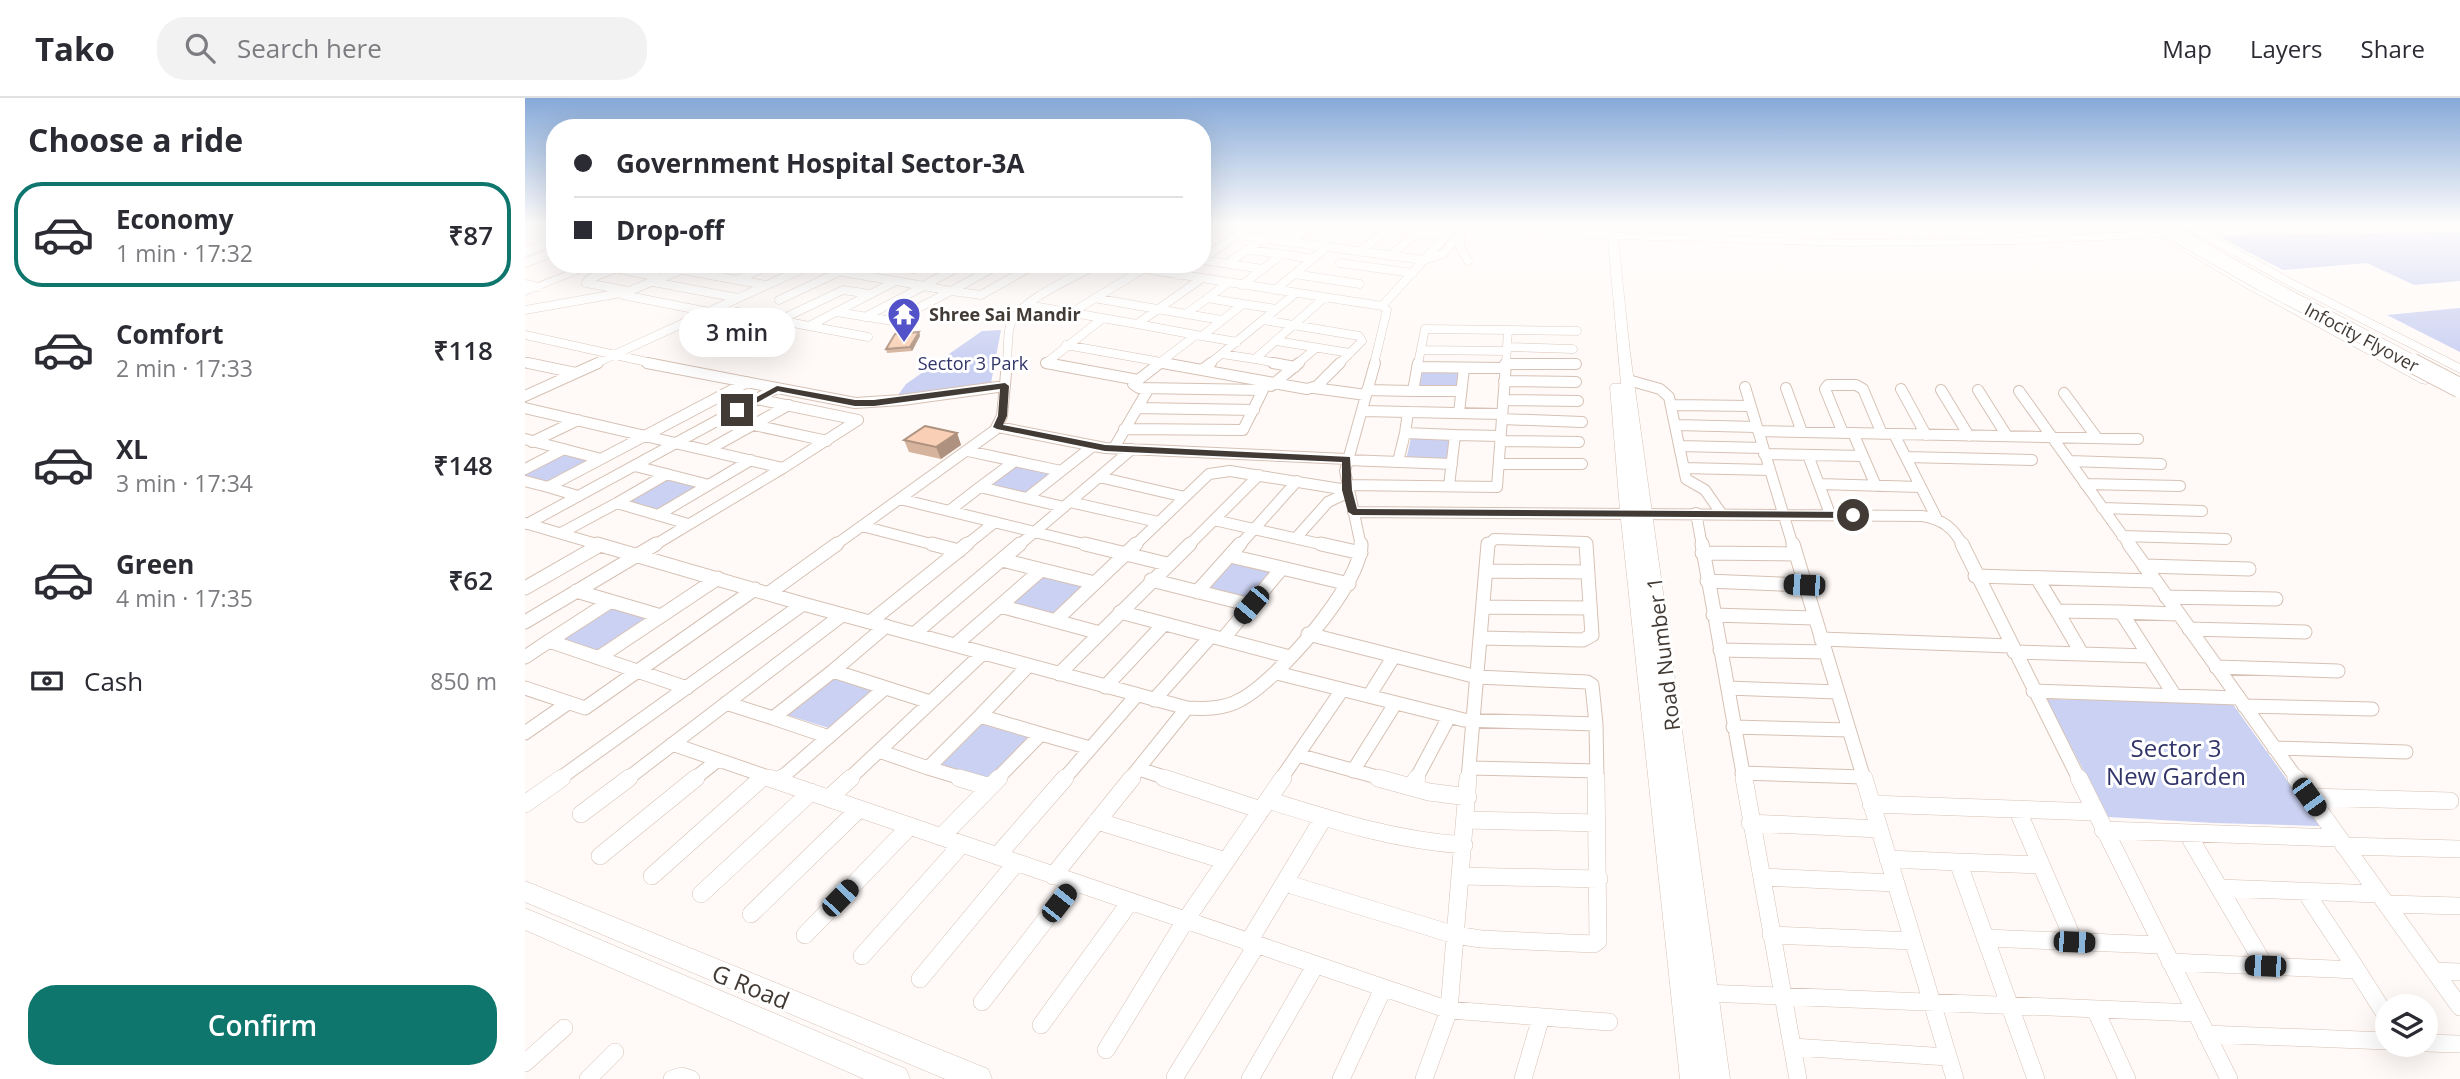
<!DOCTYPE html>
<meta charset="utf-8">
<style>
:root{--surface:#fff;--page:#f2f2f3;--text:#2b2b33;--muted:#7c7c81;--line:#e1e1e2;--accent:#0f766e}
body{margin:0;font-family:"Open Sans",sans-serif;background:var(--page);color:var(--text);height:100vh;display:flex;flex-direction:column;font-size:26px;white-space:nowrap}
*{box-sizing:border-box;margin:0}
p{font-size:23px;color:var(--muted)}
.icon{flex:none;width:38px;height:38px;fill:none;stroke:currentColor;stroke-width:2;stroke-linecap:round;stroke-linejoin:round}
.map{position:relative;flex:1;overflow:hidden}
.drawer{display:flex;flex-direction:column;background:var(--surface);width:525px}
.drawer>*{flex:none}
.hud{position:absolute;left:21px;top:21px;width:665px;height:154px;border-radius:28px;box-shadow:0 7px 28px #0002;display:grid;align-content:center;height:154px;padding:0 28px;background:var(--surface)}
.buttons{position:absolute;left:1850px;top:896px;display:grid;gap:14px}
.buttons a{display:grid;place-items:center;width:63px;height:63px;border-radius:50%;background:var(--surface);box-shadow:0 7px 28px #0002;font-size:35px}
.end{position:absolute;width:32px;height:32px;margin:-16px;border:9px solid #423a34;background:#fff;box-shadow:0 0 0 4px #fff}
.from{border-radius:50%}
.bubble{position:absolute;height:49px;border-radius:24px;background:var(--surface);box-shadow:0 7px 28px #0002;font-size:23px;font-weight:600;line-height:49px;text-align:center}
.car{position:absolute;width:21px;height:42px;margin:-21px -10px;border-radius:9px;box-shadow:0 0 5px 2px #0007;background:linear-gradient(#222 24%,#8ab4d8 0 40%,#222 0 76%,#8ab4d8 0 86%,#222 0)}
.hud b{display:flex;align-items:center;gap:24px;height:66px;font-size:26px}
.hud b+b{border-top:2px solid var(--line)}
.hud i{width:18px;height:18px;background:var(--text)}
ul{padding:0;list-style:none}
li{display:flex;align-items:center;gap:21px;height:105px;margin:0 14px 10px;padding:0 14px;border:4px solid transparent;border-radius:28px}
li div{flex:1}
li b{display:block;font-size:26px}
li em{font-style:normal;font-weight:600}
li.on{border-color:var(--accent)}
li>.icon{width:63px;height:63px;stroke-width:1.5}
h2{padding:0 28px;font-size:32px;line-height:84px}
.pay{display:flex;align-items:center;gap:18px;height:77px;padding:0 28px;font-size:26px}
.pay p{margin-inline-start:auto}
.primary-button{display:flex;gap:14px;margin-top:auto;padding:14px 28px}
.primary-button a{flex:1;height:80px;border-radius:28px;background:var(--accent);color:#fff;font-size:28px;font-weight:600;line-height:80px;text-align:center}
header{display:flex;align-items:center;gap:42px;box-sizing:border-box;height:98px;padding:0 35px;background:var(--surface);border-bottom:2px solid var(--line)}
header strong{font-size:33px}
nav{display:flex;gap:38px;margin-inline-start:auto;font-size:24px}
.search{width:490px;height:63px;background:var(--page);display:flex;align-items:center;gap:18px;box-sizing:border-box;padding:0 24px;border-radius:28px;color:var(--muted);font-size:26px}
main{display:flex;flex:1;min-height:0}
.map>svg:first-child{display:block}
</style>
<header>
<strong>Tako</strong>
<div class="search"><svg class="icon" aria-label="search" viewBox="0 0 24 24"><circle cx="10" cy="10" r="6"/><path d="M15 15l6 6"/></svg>Search here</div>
<nav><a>Map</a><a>Layers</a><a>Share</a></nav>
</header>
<main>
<section class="drawer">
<h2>Choose a ride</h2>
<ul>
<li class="on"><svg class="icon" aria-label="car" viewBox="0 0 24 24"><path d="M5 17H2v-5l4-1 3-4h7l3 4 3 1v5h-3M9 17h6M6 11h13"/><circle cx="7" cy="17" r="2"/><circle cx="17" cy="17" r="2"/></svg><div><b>Economy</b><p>1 min · 17:32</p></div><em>₹87</em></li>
<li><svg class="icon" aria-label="car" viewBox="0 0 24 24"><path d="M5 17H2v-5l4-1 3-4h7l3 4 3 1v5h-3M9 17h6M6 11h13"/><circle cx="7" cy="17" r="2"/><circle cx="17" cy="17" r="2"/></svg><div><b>Comfort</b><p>2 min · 17:33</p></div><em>₹118</em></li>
<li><svg class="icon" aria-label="car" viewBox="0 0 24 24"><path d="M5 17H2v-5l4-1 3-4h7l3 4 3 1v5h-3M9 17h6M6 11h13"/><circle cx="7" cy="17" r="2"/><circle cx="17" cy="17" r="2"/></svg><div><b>XL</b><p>3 min · 17:34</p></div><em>₹148</em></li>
<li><svg class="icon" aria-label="car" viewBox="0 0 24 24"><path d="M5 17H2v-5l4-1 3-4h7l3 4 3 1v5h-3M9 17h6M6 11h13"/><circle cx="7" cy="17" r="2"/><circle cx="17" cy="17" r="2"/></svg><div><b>Green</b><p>4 min · 17:35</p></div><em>₹62</em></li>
</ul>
<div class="pay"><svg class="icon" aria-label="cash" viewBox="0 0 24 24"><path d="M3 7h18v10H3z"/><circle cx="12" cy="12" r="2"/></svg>Cash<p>850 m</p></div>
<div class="primary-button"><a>Confirm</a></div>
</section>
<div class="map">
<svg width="1935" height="981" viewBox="0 0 1935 981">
<rect width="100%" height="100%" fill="#fffaf8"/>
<path fill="#cbd1f2" d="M1935,135V183L1889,187L1842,165L1758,172L1698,141L1701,138Z
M1935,210V254L1862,217Z
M476,232L466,285L373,297L381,286L457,233Z
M897,272L935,273L932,291L894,290Z
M886,340L927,341L924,363L881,362Z
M38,355L69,362L27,384L0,378V374Z
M493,366L529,374L501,397L464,389Z
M142,380L175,388L135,412L102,404Z
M706,463L749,472L725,502L680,491Z
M517,478L558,488L527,519L484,508Z
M86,510L124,521L75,554L36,542Z
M307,579L350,592L307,631L262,617Z
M1521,601L1707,605L1795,728L1689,725L1583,719Z
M456,626L505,640L465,683L415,667Z"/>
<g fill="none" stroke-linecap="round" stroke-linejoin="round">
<defs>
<path id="street-far3" d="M811,125L913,137L919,140L857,208
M1295,125H1456
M1694,125L1698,127
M1781,125L1784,126
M1129,132L1131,125
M0,136L30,125
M935,136V149L943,163
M712,137L730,125
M677,142L702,125
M764,144L790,125
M792,148L820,126
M802,149L899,162L918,156L934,137
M723,152L757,156
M0,154L30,143
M835,154L862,131
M865,158L893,134
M677,161L712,137L802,149L750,192
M677,162L738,171
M0,165L30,154
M703,165L760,125
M815,165L888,175
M101,166L64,181L61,185L104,193L171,166
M218,166L238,170L212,182L241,187
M363,166L389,171L398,166
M596,166L632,173L642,166
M283,168L370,183
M90,170L137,180
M158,172L212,182
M632,173L857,208L862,212L849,266
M769,176L835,186
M653,177L669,166
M371,183L426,193L368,223L311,214Z
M128,184L213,200
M0,186L13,189
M717,187L757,156L788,161
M398,188L439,166
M426,193L456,197L511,166
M426,193L475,166
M98,197L184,214
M569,200L661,216L703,185
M682,200L718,206
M254,202L314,174
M502,207L612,226L676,181
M192,210L284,228L311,214
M0,212L96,195
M546,215L618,171
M661,216L697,222
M340,219L399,188
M255,222L318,192L345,196
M738,222L834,238L837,243L814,266
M612,226L671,237
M284,228L343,239
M983,232L1052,233
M0,237L131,266
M677,238L718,206L751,211
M751,243L825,255
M541,247L647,266
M982,249L1048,251
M896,252L981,253
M697,256L730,261L800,199
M730,261L757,266
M0,264L11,266
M69,266L288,166
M482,266C483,254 482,240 485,228C493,202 550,179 573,166
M528,266L521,265L578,220
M633,266L671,237L712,244
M684,266L771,195
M772,266L791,250
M893,266L900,231L983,232L981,266
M980,266H1051"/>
<path id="street-far2" d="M3,265L51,275
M122,265L330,305L377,302L480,288
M521,265L613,282
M638,265L782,291L792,288L815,265
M748,265L770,269
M980,266H1051
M892,269L980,270
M677,272L686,265
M1103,282L1135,291L1144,299L1161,381L1180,392L1196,415
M979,283L1051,284
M746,288L774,265
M1220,289L1268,448
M789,290L841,297
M1261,290L1277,334
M1376,291L1401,337
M842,292L888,293L893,265
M1416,292L1444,338
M1453,292L1482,338
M888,293H936
M1494,293L1605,448
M1539,295L1572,340
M0,298L73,265
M232,301L333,322L258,370
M978,302L1053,303
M1148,307L1225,308
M0,310L258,370L128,448
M612,310L729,312
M837,313L977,316
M883,314L880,335L930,337
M934,315L939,270
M977,321L1057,324
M229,327L302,343
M1151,327L1231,329
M473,329L580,350L822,361
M599,331L718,332L738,292L614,290L608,286L635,265
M1233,333L1613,341
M1318,335L1300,291L1303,287H1331L1338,291L1357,336
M1369,336L1411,419
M0,341L76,361
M975,343L1054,344
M7,344L53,322
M1155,348L1238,350
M589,350L624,290
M183,352L264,307
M443,353L536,373
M1239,356L1338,358L1328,335
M1283,357L1305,416
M1338,358L1351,388
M1381,359L1507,362
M822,362L927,366
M1544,363L1636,366
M873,364L880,335
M974,366H1057
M110,368L184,387
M1159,370L1244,372
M0,371L39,351
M574,379L660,399
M0,383L23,389
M1294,386L1395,389
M1560,386L1655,388
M821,387L972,389L981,265
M924,388L930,337L975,338
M455,389L490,363
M53,398L23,389L222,284
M502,400L568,348
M375,401L567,448
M545,404L633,424
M92,405L142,376
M1577,410L1677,413
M424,413L455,389L539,409
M828,414L1397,418C1417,421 1429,430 1438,448
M1171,415L1177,448
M133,417L226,362
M689,422L734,377
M0,425L78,448
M2,426L252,290
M337,428L414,448
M36,435L92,405L163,426
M1597,438L1701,441
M771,440L803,404L822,395
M309,448L470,332L477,318L482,265
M440,448L470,424
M493,448L607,351
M609,448L684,376L705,373L822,392
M663,448L689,422L804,448
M714,448L772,383
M836,448L820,373L850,265
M963,448L969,441L1061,444V448"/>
<path id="street-far1" d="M407,446L434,453
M560,446L642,466
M796,446L836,455
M1177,446L1219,681
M1268,446L1339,681
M1437,446L1554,681
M1604,446L1772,681
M1177,455L1270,456
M705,458L757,470
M477,462L570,485
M1619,468L1724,471
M961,473L1063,474
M1450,478L1629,483
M1512,480L1532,513L1596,514
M626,482L726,507
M1182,483L1279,487
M0,490L75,447
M51,493L136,518
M672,494L715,446
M244,495L312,446
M1641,499L1751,501
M278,506L662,610C680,611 699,611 715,602C751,584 837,486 836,446
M475,508L516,472
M958,509L1065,510
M595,514L765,559
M1188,517L1290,520
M530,523L611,446
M0,524L131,446
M345,524L442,446
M1664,531L1780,534
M389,536L495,446
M783,536L952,579L1062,584L1067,587L1071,626L1072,681
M956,540L1058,542L1067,537L1061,446
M698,541L757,470L824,486
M1296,541L1486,548
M24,543L86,503
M430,547L475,508L575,535
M1195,552L1300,554
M1489,554L1557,556L1532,513
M1557,556L1624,558
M0,559L24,543L162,590
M73,560L193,480
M503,568L455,618L516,636
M1691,569L1813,573
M308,573L361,528
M752,575L939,622L1071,626
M534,576L665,446
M580,589L639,526
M0,590L60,610L230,491
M1203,590L1312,594
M1508,593L1713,600
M844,598L869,558
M1650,598L1596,514L1653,516
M629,602L686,538
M201,605L248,620L308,573L405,604
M1719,608L1847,611
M248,620L304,639
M1208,629L1324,632
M0,635L43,605
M147,646L249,681
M1749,650L1881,654
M354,653L403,670L455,618
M773,657L859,681
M403,670L440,681
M946,670L1072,673
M614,671L645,681
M828,673L870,606
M1217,675L1338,679
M34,681L278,506L72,446
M102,681L317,517
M169,681L193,662
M235,681L239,678
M255,681L360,590
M324,681L458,555
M472,681L516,636L565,650
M539,681L611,598
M605,681L662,610
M756,681L817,592
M891,681L924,619
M943,681L963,446"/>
<path id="street" d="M244,680L924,912L943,680
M434,680L465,689
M639,680L736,712
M853,680L904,694L943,699
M1219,680L1273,981
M1339,680L1430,981
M1554,680L1704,981
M1771,680L1935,909
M253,683L257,680
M887,689L892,680
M1784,699L1925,703
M304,700L326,680
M743,702C810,723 869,742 939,747
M0,706L37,680
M1346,706L1569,714
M1492,711L1549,843
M56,716L104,680
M941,722L1072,725
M572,723L701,763
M1225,725L1354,731
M1578,732L1813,740
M1662,735L1740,868
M416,739L474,680
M1819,748L1935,751
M75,758L171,680
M472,758L540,680
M1363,761L1433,764L1511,981
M1433,764L1516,767
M127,778L237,680
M528,778L607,680
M936,778L1074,781
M1237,779L1370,785
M760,785L930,837L956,841L1069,846L1073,843L1071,680
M1694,790L1853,796
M1780,793L1832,872
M176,796L286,694
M1861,806L1935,808
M226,816L334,711
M280,837L385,728
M1246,837L1388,843
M1460,840L1636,847
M723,845L799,719
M337,858L437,746
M1645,864L1832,872L1862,919
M1909,873L1935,874
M395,881L491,765
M1180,895L1670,915
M457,904L549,785
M1570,911L1602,981
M516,927L605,804
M1681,936L1862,943
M1900,945L1935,946
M1268,949L1423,959
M581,952L660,823L758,680
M0,965L39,930
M650,979L731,848
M63,981L90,954
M147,981L157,978L166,981
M725,981L790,868
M816,981L858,891
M899,981L924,912L1084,924
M998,981L1016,919"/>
<path id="secondary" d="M919,125H957L1082,134V130L1087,127L1091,128L1093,135L1323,142L1492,140L1625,133L1613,125H1625L1638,133L1935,128V134L1687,137L1770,183L1935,266V275L1762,187L1672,137L1648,138L1908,282L1901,286L1896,285L1720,189L1635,139L1492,146L1323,148L1093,141L1105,255L1205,981H1155L1095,412L1085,289L1087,286H1096L1083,141L924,128Z
M62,166H77L0,197V190Z
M0,783L463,971L467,981H420L0,804Z
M0,810L381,971L385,981H339L0,832Z"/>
</defs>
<use href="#street-far3" stroke="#d6c1b4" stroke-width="9"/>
<use href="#street-far2" stroke="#d6c1b4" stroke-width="12"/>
<use href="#street-far1" stroke="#d6c1b4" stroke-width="15"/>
<use href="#street" stroke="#d6c1b4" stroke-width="18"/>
<use href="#secondary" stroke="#d6c1b4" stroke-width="1"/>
<use href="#street-far3" stroke="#fff" stroke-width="8"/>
<use href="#street-far2" stroke="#fff" stroke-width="10"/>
<use href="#street-far1" stroke="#fff" stroke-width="13"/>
<use href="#street" stroke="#fff" stroke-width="17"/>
<use href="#secondary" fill="#fff" fill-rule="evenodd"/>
<defs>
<path id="highway-bridge-far1" d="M1631,125L1736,185L1890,266"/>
<path id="highway-bridge" d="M1887,265L1935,290"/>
</defs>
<use href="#highway-bridge-far1" stroke="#d6c1b4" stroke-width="16" stroke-linecap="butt"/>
<use href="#highway-bridge" stroke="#d6c1b4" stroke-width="21" stroke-linecap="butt"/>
<use href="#highway-bridge-far1" stroke="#fff" stroke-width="15"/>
<use href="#highway-bridge" stroke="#fff" stroke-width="19"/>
</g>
<path fill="#d6b39c" d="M394,234L395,238L387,253L362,255L361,251Z
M432,335L436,347L416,361L384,354L379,342Z"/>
<path fill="#ae927f" d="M394,234L395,238L387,253L385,249Z
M432,335L436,347L416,361L411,349Z"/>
<path fill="#f9d0b5" stroke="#ae927f" stroke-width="2" d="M394,234L385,249L361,251L370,236Z
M400,328L432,335L411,349L379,342Z"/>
<linearGradient id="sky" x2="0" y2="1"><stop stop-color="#86a9d8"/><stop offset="0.48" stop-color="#fffdfc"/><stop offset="1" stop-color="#fffdfc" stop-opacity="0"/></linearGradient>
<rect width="1935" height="262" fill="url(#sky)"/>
<path fill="#423a34" d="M480,285L484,288L482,318L478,327L580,347L825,359L827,392L832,411L1328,414L1333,417L1328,420L828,417L823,414L817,392V364L580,353L472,331L468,329L473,318L475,291L349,308H330L253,293L215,314L208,312L252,288L330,302H349Z"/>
<defs>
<symbol id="temple-pin" viewBox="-11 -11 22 30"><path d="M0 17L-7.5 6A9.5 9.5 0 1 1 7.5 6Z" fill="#5452c9" stroke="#fff"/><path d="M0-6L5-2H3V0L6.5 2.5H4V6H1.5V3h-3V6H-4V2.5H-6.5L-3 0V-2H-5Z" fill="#fff"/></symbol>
</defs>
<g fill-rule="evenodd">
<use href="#temple-pin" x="360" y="197" width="38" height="52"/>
</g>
<g text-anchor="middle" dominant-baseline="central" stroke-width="6" stroke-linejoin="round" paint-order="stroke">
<g font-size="18" font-weight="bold" fill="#423a34" stroke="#fff" text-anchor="start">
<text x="404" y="216">Shree Sai Mandir</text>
</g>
<g font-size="18" fill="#423a34" stroke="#fff">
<text transform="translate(1837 239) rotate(28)">Infocity Flyover</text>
</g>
<g font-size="18" fill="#323569" stroke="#fff">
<text x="448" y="265">Sector 3 Park</text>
</g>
<g font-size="21" fill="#423a34" stroke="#fff">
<text transform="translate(1138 556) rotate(-97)">Road Number 1</text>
</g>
<g font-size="24" fill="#323569" stroke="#fff">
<text x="1651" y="649">Sector 3<tspan x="1651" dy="28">New Garden</tspan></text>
</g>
<g font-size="24" fill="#423a34" stroke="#fff">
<text transform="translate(226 888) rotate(22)">G Road</text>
</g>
</g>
</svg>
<div class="buttons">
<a><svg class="icon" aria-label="layers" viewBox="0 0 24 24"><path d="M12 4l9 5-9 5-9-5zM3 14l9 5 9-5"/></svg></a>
</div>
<i class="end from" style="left:1328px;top:417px"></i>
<i class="end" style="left:212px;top:312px"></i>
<div class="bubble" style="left:154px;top:210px;width:116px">3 min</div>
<i class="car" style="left:1279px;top:487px;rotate:272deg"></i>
<i class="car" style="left:726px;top:507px;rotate:220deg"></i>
<i class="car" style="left:1784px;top:699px;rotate:144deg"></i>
<i class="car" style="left:315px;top:800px;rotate:44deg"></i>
<i class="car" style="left:534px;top:805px;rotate:38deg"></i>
<i class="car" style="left:1549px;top:844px;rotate:92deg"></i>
<i class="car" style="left:1740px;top:868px;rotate:272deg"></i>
<div class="hud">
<b><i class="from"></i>Government Hospital Sector-3A</b>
<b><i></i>Drop-off</b>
</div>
</div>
</main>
